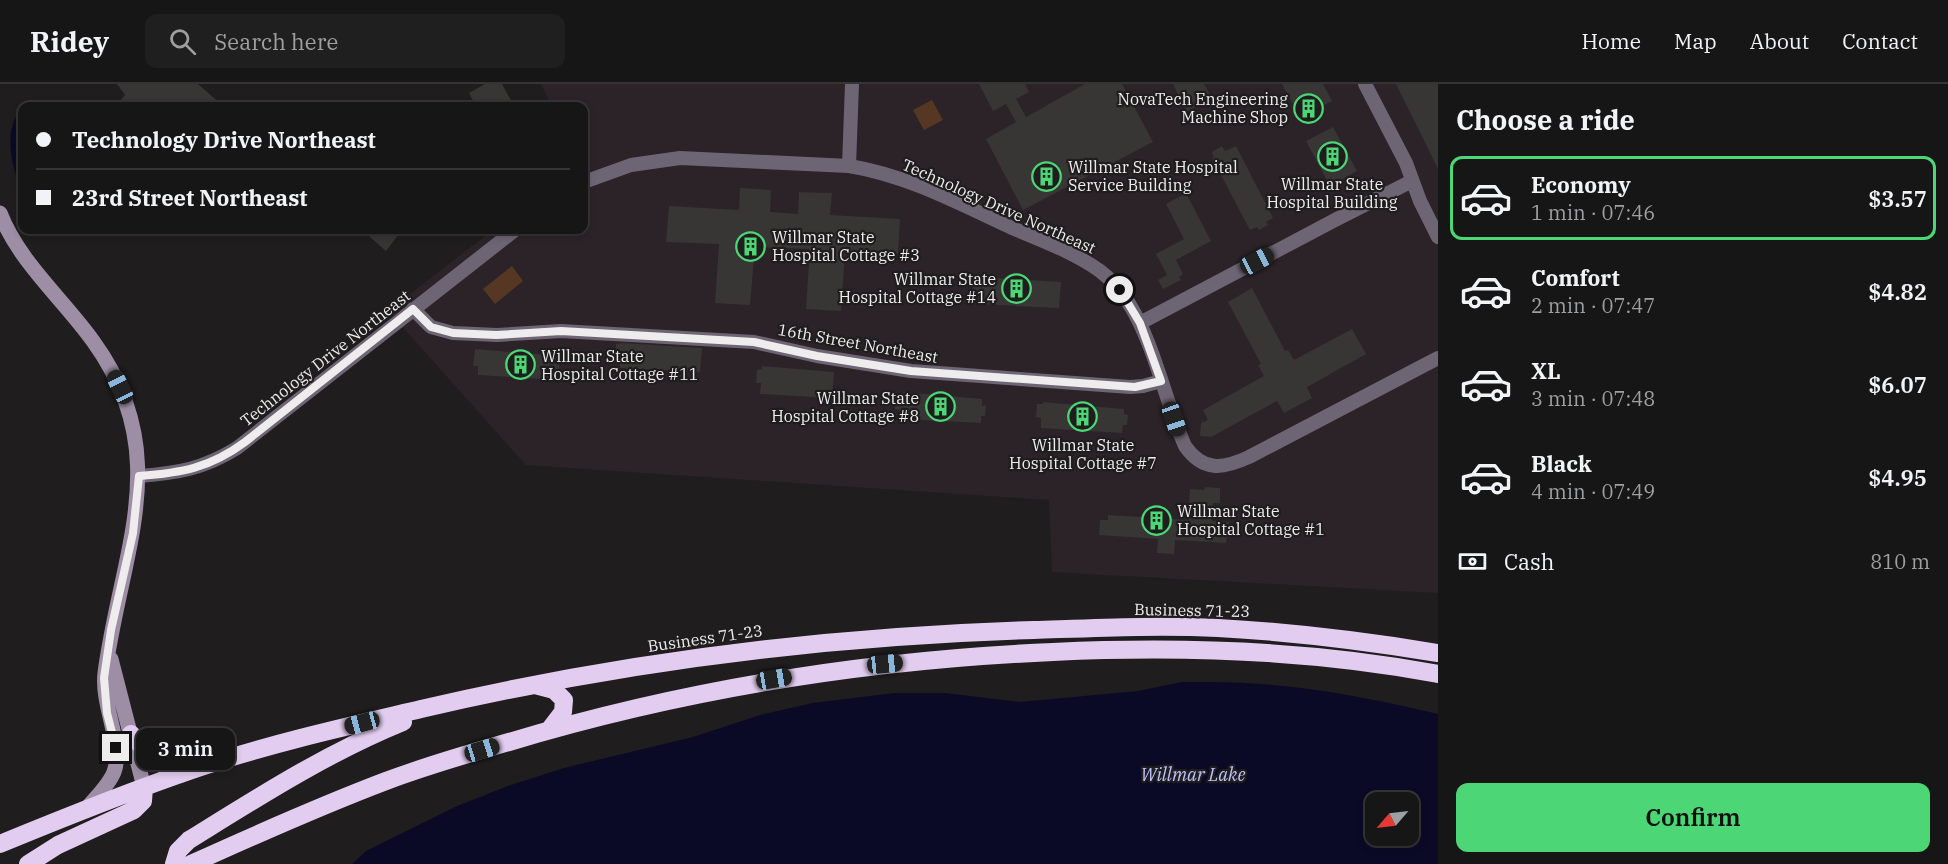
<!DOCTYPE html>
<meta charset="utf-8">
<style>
:root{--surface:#171616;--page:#201f1f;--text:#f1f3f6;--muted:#9e9fa1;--line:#363535;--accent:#4cd676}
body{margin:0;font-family:"IBM Plex Serif",serif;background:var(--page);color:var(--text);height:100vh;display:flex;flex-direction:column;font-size:22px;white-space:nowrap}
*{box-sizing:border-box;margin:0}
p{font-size:20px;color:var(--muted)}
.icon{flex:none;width:33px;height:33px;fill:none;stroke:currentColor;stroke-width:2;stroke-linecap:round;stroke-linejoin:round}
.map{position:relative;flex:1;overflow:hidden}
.side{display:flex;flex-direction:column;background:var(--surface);width:510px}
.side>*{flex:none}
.guide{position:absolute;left:18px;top:18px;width:570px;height:132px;border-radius:12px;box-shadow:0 3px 9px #0003,0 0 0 2px var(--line);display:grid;align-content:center;height:132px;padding:0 18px;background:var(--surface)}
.needle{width:39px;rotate:242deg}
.buttons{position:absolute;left:1365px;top:708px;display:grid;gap:12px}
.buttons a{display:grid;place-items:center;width:54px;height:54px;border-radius:12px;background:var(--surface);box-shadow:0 3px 9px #0003,0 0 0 2px var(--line);font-size:30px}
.end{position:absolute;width:27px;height:27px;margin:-14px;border:8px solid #eeeced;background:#111;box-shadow:0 0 0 3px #111}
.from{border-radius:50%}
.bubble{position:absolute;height:42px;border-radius:12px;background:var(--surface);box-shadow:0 3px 9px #0003,0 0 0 2px var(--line);font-size:20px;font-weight:600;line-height:42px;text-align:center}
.car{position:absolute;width:18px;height:36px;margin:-18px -9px;border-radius:8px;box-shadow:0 0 4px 2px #0007;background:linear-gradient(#222 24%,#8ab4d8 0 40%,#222 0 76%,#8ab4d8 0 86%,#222 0)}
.guide b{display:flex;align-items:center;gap:21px;height:57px;font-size:22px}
.guide b+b{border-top:2px solid var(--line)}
.guide i{width:15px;height:15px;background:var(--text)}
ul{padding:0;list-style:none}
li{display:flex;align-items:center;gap:18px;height:84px;margin:0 12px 9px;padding:0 6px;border:3px solid transparent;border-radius:12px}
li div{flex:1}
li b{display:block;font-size:22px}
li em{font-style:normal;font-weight:600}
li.current{border-color:var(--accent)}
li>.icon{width:54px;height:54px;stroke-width:1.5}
h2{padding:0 18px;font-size:27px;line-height:72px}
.pay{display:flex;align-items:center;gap:15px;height:66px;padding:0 18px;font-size:22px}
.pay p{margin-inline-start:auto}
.button{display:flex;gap:12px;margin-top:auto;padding:12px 18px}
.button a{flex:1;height:69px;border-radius:12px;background:var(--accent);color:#111;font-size:24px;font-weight:600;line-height:69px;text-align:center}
header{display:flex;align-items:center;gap:36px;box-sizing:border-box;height:84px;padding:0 30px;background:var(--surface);border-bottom:2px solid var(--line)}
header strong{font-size:28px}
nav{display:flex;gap:33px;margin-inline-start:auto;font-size:21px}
.search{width:420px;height:54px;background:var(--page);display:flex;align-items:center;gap:15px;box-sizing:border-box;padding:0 21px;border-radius:12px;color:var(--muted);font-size:22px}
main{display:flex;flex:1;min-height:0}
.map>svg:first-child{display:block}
</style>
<header>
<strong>Ridey</strong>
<div class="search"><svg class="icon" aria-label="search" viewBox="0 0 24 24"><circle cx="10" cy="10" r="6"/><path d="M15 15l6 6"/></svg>Search here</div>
<nav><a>Home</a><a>Map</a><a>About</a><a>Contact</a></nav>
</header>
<main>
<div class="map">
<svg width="1438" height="780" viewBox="0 0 1438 780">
<rect width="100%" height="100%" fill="#1f1d1e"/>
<path fill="#2b2328" d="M541,0H1438V509L1052,488L1049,416L526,381L388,227L493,146H584V22H552Z"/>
<path fill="#563724" d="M932,16L943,36L924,46L913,26Z
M512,182L523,197L495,220L483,205Z"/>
<path fill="#0b0a26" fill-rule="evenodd" d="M22,25V107C12,85 2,44 22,25Z
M1182,598C1208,598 1235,598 1261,600C1320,604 1380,616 1438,630V780H352L366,767L457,722L508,702L564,684L693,653L760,631L813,619L894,609H945L1020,618L1138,607ZM1408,718V752H1376V718Z"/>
<path fill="#383535" d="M117,0H198L223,22H124L119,18L125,11Z
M485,0H502L514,22H476L469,9Z
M979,0H1025L1029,8L1016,15L1026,33L1085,0H1122L1153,58L1023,126L986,55L1016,38L1006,20L993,27Z
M1173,0H1204L1212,14L1187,28Z
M1282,0H1323L1332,17L1300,33Z
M1396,0H1438V85L1418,44Z
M1333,43L1357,87L1330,102L1306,57Z
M1222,62L1225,67L1236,62L1273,134L1266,138L1268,141L1259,146L1257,143L1250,146L1212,74L1214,73L1212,68Z
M740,104L771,106L770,128L798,130L799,108L832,109L830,131L900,135L898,170L845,167L841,227L806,225L810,165L755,163L750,221L715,219L719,160L666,158L669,122L739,126Z
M1186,109L1211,157L1176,176L1183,190L1179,193L1181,196L1163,205L1158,196L1167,191L1156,170L1184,155L1166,120Z
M362,146H402L386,167Z
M980,193L1061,198L1059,224L978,220V210H973V196H979Z
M1252,204L1285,267L1288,266L1294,276L1352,245L1366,270L1307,303L1312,314L1284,329L1277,317L1211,353L1200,352L1201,339L1208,336L1203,326L1264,292L1258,281L1261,280L1228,218Z
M622,259L702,264L700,288L620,284V274H615L616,260Z
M475,265L560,272L559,288H557L556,296L478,291V282H473Z
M762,282L834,288L832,314L760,310L761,299H756L757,286L762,285Z
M903,308L982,315V322L986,321L985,332H981V339L899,335L900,326L895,325L896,311H903Z
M1043,318L1124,325V330L1128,331L1127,341H1123L1122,349L1041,344V334L1036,333L1037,320H1043Z
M1205,403L1220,404V419H1213L1212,437L1229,438L1226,459L1175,456L1174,470L1157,469L1158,455L1099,451L1100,436H1108V431L1188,436L1190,405L1204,406Z"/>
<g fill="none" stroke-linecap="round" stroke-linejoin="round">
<path stroke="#6e6574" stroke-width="14" d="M1365,0L1406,79L1420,117L1438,153
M849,82L852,0
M584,98L631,81L680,74L849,82C906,91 958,119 1010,143C1040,156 1074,168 1100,187C1111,195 1120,206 1128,218C1154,258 1165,317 1185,362C1203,388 1223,385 1249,373L1438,274
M413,225L431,243L453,249L497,251L561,247L754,258L817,272L911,287L1130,303L1143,302L1161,297
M1140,239L1335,136L1412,97
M139,392C178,389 203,385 237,364L515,146"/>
<path stroke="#9d8ea6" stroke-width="15" d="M0,129C19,178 63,215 93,257C176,371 121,467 105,589C101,621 124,661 114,688C109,701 96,713 87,724
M111,575L144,703"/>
<path stroke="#e2ccf0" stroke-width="18" d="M535,601L554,606L564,616L563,628L550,645
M131,650L148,669L181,690
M0,760C68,732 137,704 207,681C277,658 349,642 421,625C622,578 827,552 1034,546C1095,544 1157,541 1218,544C1292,548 1365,557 1438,569
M28,780L58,761L134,726L143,717L144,703
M174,780L178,767L189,756C260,712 325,670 403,638
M191,780C255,751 320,722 386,697C426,682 467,670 509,658C689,604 866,576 1053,568C1181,562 1312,566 1438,590"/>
</g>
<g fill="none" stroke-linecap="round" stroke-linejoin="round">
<path stroke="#eeeced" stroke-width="8" d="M116,664L107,629L104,594L111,546L133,449L139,392C181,389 210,384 245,358L413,225L431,243L453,249L496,251L561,247L754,258L817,272L911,287L1135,303L1161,297L1140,239L1120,206"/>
</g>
<defs>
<symbol id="building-ring" viewBox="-11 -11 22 22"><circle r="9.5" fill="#1f1d1e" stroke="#4cd676" stroke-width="1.5"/><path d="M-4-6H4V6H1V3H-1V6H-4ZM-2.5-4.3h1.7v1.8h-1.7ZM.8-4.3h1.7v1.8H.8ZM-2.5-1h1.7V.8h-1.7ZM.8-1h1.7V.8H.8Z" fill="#4cd676"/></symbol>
</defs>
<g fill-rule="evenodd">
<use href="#building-ring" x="1292" y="8" width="33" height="33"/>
<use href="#building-ring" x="1316" y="56" width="33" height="33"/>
<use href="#building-ring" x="1030" y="76" width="33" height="33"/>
<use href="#building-ring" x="734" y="146" width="33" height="33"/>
<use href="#building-ring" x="1000" y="188" width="33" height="33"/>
<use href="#building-ring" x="504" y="264" width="33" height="33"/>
<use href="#building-ring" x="924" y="306" width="33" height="33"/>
<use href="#building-ring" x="1066" y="316" width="33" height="33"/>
<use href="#building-ring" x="1140" y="420" width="33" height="33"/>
</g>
<g text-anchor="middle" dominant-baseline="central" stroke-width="4.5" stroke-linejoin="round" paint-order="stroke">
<g font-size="16" fill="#eeeced" stroke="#1f1d1e" text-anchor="start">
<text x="1288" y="15" text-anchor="end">NovaTech Engineering<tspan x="1288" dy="18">Machine Shop</tspan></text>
<text x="1068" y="83">Willmar State Hospital<tspan x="1068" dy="18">Service Building</tspan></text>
<text x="1332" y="100" text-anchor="middle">Willmar State<tspan x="1332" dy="18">Hospital Building</tspan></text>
<text x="772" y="153">Willmar State<tspan x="772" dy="18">Hospital Cottage #3</tspan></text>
<text x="996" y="195" text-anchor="end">Willmar State<tspan x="996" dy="18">Hospital Cottage #14</tspan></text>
<text x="541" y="272">Willmar State<tspan x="541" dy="18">Hospital Cottage #11</tspan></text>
<text x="919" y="314" text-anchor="end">Willmar State<tspan x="919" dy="18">Hospital Cottage #8</tspan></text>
<text x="1083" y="361" text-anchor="middle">Willmar State<tspan x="1083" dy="18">Hospital Cottage #7</tspan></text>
<text x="1177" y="427">Willmar State<tspan x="1177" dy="18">Hospital Cottage #1</tspan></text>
</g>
<g font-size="16" fill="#eeeced" stroke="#1f1d1e">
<text transform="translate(999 122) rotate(24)">Technology Drive Northeast</text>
<text transform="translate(858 259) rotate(10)">16th Street Northeast</text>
<text transform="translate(325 274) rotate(-38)">Technology Drive Northeast</text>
<text transform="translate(1192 526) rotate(1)">Business 71-23</text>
<text transform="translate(705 554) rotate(-8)">Business 71-23</text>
</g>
<g font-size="18" font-style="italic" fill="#bcc2fe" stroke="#1f1d1e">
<text x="1193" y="690">Willmar Lake</text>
</g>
</g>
</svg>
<div class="buttons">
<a><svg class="needle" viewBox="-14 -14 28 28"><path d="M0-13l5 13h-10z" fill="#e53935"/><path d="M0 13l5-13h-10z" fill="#9e9fa1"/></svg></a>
</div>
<i class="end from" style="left:1120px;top:206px"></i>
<i class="end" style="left:116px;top:664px"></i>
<div class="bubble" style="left:136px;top:644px;width:99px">3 min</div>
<i class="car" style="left:1257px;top:177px;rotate:62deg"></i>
<i class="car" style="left:120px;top:303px;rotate:334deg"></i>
<i class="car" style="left:1174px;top:335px;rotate:161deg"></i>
<i class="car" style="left:885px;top:580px;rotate:84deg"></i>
<i class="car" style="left:774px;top:595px;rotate:80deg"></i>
<i class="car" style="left:362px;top:639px;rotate:255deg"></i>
<i class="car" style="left:482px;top:666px;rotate:73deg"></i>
<div class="guide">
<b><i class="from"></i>Technology Drive Northeast</b>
<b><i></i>23rd Street Northeast</b>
</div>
</div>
<section class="side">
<h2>Choose a ride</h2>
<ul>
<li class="current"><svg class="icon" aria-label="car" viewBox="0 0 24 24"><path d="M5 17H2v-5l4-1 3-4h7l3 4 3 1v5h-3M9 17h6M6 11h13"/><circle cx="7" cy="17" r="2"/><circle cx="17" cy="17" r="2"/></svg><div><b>Economy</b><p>1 min · 07:46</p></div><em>$3.57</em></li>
<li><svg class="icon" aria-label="car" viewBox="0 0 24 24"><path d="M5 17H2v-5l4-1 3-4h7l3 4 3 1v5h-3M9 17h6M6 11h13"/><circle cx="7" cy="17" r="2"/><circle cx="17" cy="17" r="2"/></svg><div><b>Comfort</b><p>2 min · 07:47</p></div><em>$4.82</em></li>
<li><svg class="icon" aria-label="car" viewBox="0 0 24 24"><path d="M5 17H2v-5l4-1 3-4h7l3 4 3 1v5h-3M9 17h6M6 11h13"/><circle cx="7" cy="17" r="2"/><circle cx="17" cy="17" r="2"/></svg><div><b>XL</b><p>3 min · 07:48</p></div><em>$6.07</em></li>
<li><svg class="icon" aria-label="car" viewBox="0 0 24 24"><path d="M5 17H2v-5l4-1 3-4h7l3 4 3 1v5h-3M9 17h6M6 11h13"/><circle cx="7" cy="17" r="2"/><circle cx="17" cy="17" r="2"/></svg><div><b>Black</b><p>4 min · 07:49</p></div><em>$4.95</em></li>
</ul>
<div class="pay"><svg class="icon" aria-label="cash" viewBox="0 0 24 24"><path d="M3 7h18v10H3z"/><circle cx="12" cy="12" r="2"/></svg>Cash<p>810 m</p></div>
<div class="button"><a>Confirm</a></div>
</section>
</main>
